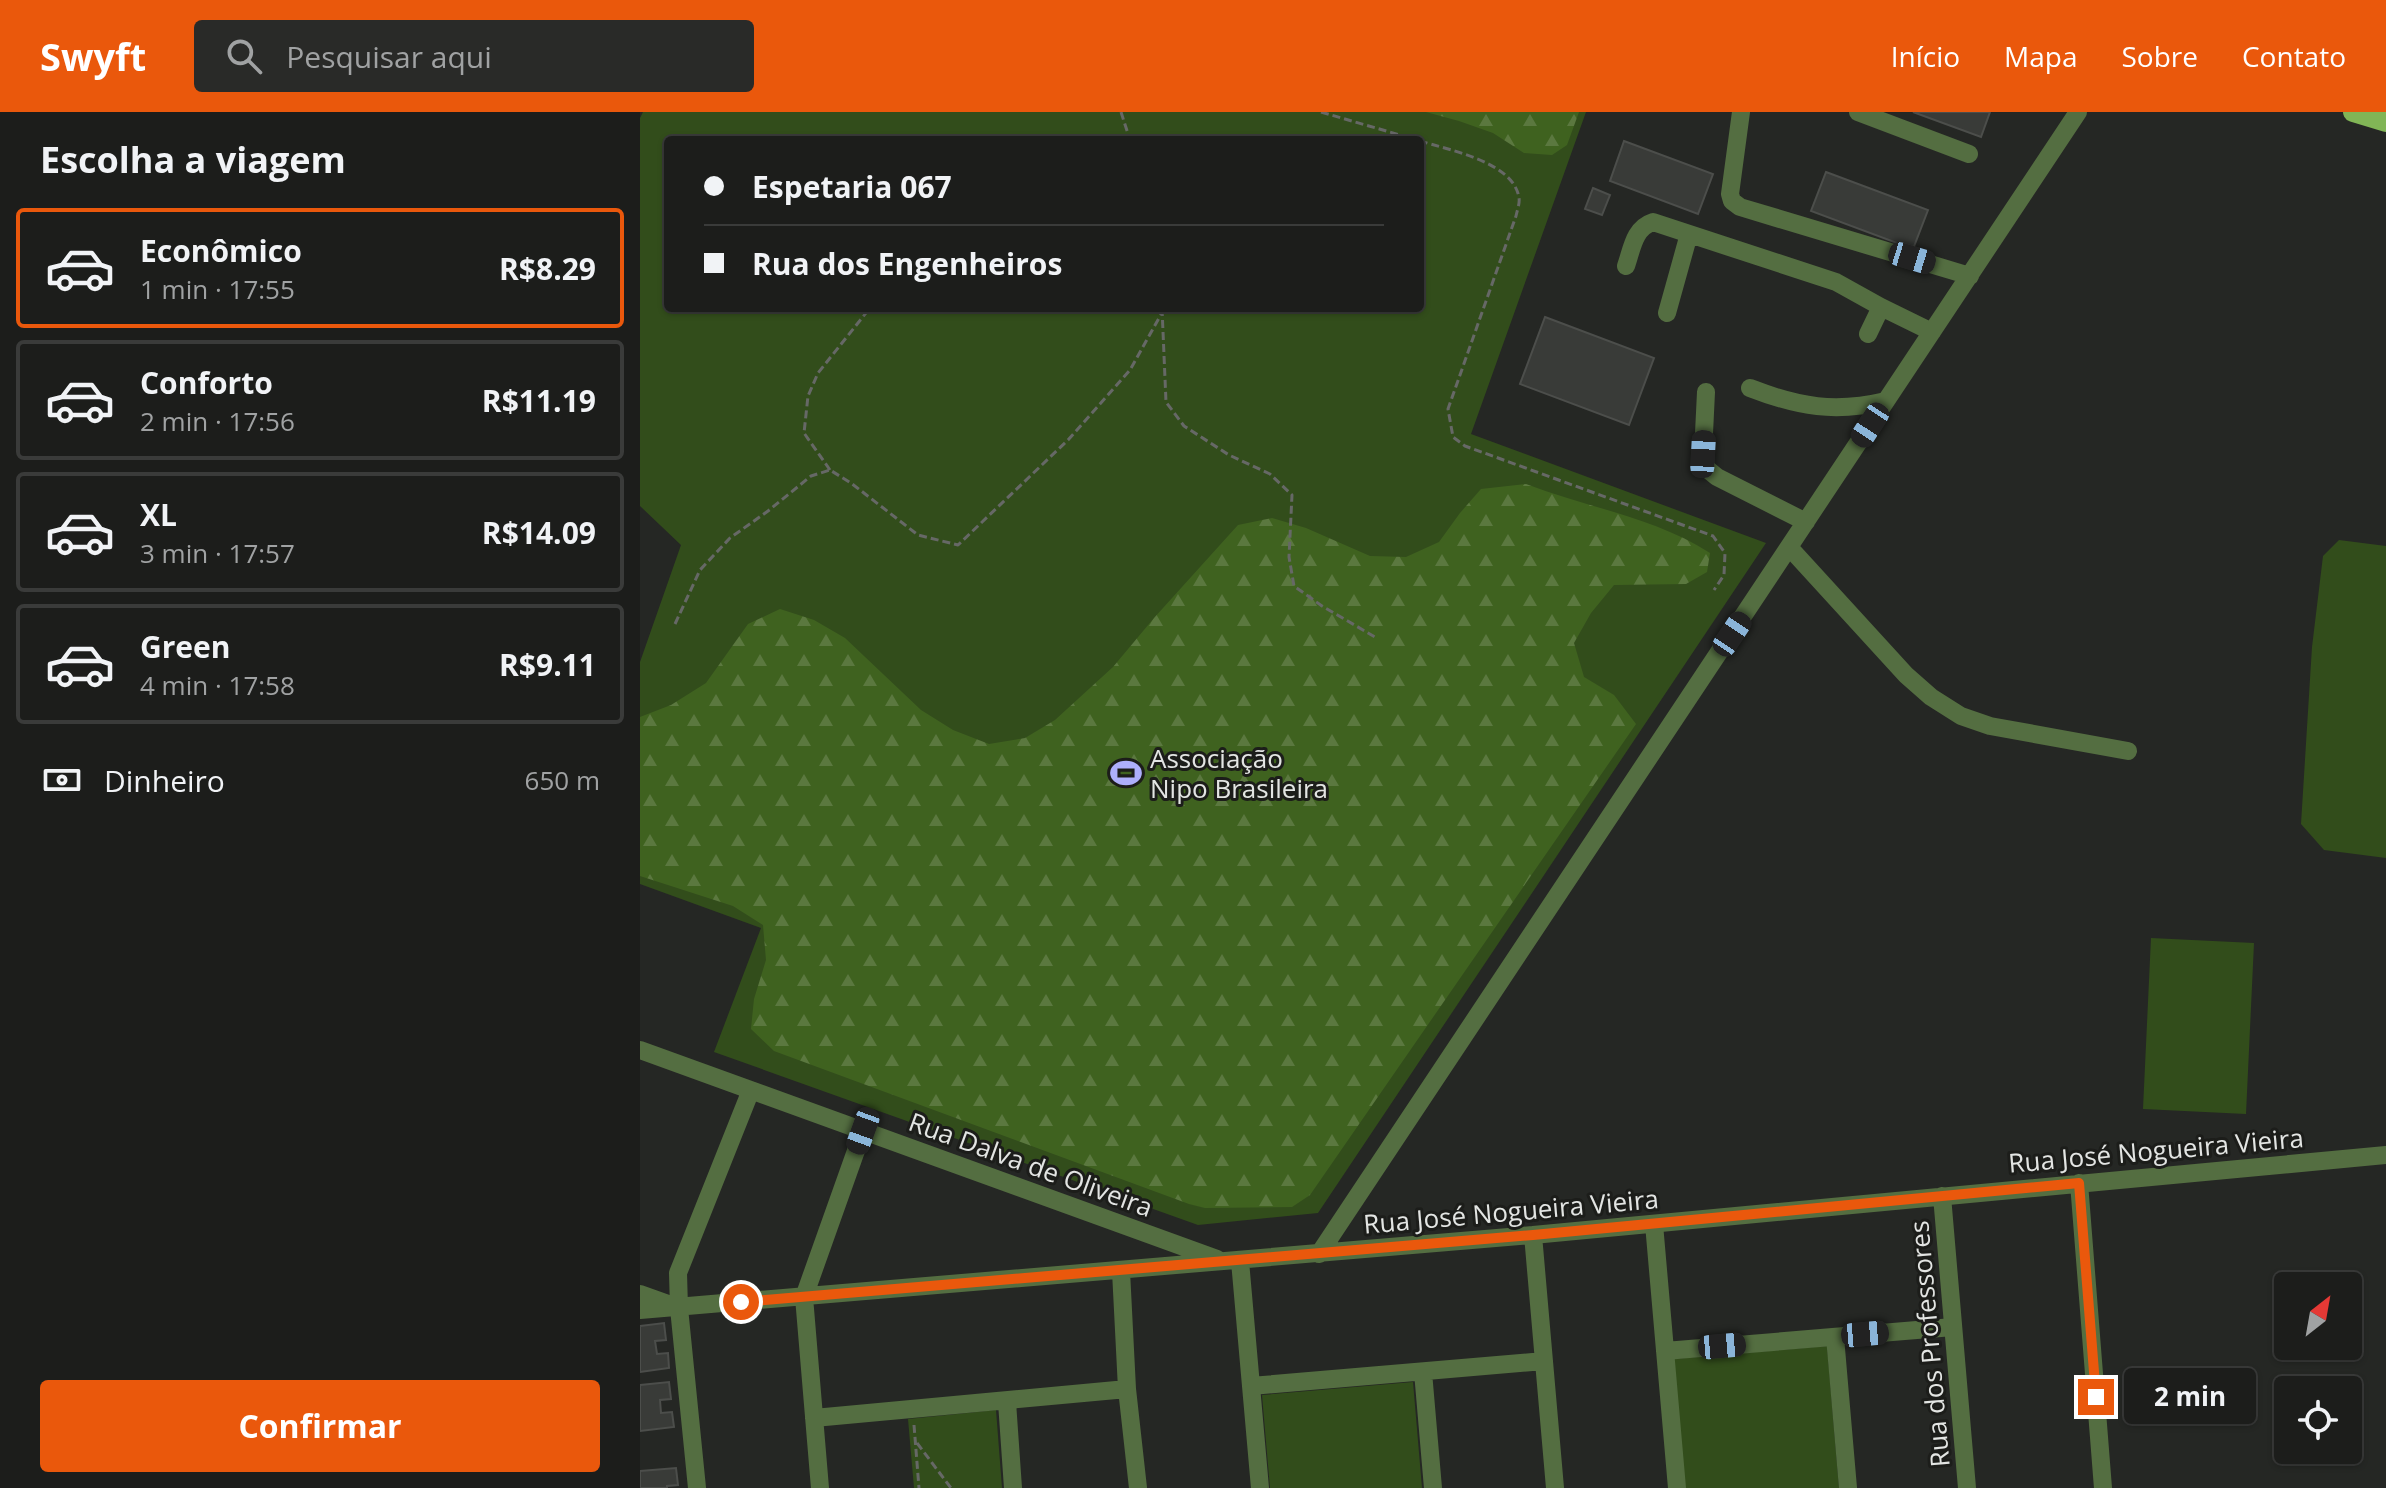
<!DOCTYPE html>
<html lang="pt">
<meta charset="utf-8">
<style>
:root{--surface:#1c1d1b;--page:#292a28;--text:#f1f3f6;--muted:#a0a2a3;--line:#3a3b3a;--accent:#ea580c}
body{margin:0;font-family:"Open Sans",sans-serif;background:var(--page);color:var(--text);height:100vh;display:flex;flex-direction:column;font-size:30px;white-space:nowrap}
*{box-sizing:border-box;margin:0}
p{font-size:26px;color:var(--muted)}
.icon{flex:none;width:44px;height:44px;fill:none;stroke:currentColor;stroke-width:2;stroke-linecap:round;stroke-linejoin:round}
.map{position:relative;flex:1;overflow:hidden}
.details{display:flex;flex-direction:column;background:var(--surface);width:640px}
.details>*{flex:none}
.hud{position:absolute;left:24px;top:24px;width:760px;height:176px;border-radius:8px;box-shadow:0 2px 6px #0004,0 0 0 2px var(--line);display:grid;align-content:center;height:176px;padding:0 40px;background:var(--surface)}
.needle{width:52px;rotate:31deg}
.buttons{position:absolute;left:1634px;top:1160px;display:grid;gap:16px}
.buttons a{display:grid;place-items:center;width:88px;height:88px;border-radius:8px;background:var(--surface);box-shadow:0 2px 6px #0004,0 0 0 2px var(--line);font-size:40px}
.end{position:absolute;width:36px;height:36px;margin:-18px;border:10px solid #ea580c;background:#fff;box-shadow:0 0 0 4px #fff}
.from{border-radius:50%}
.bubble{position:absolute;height:56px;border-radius:8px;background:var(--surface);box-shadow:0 2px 6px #0004,0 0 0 2px var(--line);font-size:26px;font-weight:700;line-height:56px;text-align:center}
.car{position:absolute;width:24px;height:48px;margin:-24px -12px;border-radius:10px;box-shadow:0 0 6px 2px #0007;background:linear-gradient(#222 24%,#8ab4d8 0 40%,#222 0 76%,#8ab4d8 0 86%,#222 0)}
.hud b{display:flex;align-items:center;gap:28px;height:76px;font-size:30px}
.hud b+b{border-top:2px solid var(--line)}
.hud i{width:20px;height:20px;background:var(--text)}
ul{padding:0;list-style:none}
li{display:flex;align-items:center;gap:24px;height:120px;margin:0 16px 12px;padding:0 24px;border:4px solid var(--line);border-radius:8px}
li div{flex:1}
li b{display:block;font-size:30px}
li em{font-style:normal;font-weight:700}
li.current{border-color:var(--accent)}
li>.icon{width:72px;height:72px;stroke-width:1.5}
h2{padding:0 40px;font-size:36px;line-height:96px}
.pay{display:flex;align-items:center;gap:20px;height:88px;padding:0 40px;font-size:30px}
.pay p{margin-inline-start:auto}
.action{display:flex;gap:16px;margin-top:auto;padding:16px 40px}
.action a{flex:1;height:92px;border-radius:8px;background:var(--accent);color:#fff;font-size:32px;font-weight:700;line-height:92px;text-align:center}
header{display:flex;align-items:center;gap:48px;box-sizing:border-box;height:112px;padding:0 40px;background:var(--accent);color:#fff}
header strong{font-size:38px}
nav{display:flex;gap:44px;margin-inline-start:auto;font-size:28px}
.search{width:560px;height:72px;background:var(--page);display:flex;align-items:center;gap:20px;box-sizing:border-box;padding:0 28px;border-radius:8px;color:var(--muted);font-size:30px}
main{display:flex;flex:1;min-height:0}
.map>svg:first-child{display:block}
</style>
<header>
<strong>Swyft</strong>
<div class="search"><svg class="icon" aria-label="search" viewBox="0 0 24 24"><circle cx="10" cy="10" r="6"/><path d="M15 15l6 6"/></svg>Pesquisar aqui</div>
<nav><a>Início</a><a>Mapa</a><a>Sobre</a><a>Contato</a></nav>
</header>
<main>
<section class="details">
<h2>Escolha a viagem</h2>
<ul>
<li class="current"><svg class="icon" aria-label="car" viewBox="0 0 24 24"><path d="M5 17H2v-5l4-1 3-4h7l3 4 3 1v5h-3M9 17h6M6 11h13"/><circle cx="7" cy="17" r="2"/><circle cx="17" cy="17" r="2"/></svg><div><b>Econômico</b><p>1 min · 17:55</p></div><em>R$8.29</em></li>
<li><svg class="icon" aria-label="car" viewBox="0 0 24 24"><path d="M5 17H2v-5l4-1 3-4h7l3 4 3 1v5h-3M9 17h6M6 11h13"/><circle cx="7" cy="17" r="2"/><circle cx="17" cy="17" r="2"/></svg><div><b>Conforto</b><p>2 min · 17:56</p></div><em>R$11.19</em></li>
<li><svg class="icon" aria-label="car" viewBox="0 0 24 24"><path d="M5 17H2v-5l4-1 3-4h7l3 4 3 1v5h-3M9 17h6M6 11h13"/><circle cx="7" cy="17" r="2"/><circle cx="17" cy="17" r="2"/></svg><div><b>XL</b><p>3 min · 17:57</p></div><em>R$14.09</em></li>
<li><svg class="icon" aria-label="car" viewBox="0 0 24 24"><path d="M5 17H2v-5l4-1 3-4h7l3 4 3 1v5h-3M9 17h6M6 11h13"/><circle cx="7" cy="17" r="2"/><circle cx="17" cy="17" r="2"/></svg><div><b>Green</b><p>4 min · 17:58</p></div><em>R$9.11</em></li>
</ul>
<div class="pay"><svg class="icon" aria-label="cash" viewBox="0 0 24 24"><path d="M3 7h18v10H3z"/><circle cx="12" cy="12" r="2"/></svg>Dinheiro<p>650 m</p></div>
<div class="action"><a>Confirmar</a></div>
</section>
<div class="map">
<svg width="1746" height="1376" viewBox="0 0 1746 1376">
<defs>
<pattern id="forest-firs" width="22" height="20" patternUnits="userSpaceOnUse" patternTransform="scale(2)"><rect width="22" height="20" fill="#3f621f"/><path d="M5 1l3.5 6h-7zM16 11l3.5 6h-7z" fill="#5b783f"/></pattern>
</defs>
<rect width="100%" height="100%" fill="#252724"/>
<path fill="#324d1b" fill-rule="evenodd" d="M3,0H946L831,322L1126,431L678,1101L558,1113L74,940L121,816L0,772V550L41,433L0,394V6ZM28,28H780V196H28Z
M1699,428L1746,434V746L1684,738L1661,712L1672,535L1683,444Z
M1511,826L1614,831L1606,1002L1503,997Z
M1187,1234L1199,1376H1045L1034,1247Z
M773,1270L782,1376H630L622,1283Z
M356,1298L362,1376H274L268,1307Z"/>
<path fill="url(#forest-firs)" d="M786,0H939L927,33L912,43L884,41L853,21L819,9Z
M886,372C948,396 1014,405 1070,441L1067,460L1046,472L974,473L951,501L934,531L944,565L974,583L996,612L670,1083L652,1095L565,1096L549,1092L134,939L111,917L114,887L126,848L123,813L93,794L0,764V605L31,593L66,571L108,512L140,497L174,508L205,526L281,598L313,618L349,632L385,626L415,608L473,555L514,506L598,413L632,406L666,416L730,444L766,445L799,430L820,401L841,377Z"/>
<path fill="#393b38" stroke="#4c4e4b" stroke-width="2" d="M1273,0H1350L1341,25Z
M984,29L1073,62L1058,102L970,69Z
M1186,60L1288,98L1273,137L1171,99Z
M953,76L970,83L962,103L945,97Z
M905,205L1014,246L989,313L880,272Z
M24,1211L26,1228L15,1229L17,1242L28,1241L29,1256L0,1260V1214Z
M29,1270L31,1287L20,1288L21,1301L32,1300L34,1315L0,1319V1273Z
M36,1356L38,1373L27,1374V1376H0V1359Z"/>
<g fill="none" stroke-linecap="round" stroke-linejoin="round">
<path stroke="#666866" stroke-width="3" stroke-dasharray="8 4" stroke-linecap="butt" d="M481,0L490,28
M681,0L777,28
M780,29C809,38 874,50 879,86C880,91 877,99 876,104L808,297L813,325L825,334L1073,424L1085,441L1084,463L1074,478
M522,196L526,290L544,314L589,343L630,362L652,383L649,445L654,474L682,494L735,525
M190,358L164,321L168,284L178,261L230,196
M35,512L60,458L90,426L128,399L171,364L190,358L211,371L278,423L318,433L428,328L490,258L523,199
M274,1313L279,1376
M277,1331L311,1376"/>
<path stroke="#546e41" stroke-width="18" d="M1101,0L1090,82L1092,89L1100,95L1330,164
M1218,0L1329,42
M986,154C992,137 994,116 1013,110L1196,170L1241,195L1292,220
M1027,201L1049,122
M1228,222L1241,195
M1110,276C1159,295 1195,301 1246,289
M1066,280L1063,342L1066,356L1077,365L1166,410
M1149,435L1266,563L1291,585L1321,604L1350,614L1488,639
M0,938L577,1147
M1439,1071L1463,1376
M1302,1084L1327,1376
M1014,1112L1037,1376
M893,1123L915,1376
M679,1142L1438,0
M600,1149L620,1376
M481,1159L487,1277L498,1376
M0,1182L28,1192
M0,1198L893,1123L1746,1043
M1195,1225L1208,1376
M1025,1239L1313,1215
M783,1260L793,1376
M611,1274L904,1249
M367,1290L373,1376
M174,1306L487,1277
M57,1376L39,1196L38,1161L111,978
M180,1376L164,1185L223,1019"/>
<path stroke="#81b556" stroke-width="20" d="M1713,0L1746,10"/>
</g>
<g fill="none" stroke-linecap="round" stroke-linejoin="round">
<path stroke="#ea580c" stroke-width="10" d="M101,1190L893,1123L1439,1071L1456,1285"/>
</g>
<defs>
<symbol id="stadium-bare" viewBox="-9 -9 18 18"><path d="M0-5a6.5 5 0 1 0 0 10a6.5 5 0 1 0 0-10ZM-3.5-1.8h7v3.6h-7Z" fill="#adaffb" stroke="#1c1d1a" stroke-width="2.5" paint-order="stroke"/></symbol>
</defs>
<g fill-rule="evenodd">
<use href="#stadium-bare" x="464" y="639" width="44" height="44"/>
</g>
<g text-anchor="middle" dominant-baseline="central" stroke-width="6" stroke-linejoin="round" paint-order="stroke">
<g font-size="26" fill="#e3e5e3" stroke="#1c1d1a" text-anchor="start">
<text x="510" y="646">Associação<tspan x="510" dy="30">Nipo Brasileira</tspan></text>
</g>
<g font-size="26" fill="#e3e5e3" stroke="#1c1d1a">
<text transform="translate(1516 1038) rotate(-5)">Rua José Nogueira Vieira</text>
<text transform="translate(391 1052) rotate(20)">Rua Dalva de Oliveira</text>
<text transform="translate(871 1099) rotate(-5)">Rua José Nogueira Vieira</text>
<text transform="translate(1289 1232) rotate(-95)">Rua dos Professores</text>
</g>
</g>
</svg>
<div class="buttons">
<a><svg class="needle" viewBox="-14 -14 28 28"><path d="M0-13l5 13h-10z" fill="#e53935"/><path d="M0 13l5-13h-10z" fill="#a0a2a3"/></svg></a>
<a><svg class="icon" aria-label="locate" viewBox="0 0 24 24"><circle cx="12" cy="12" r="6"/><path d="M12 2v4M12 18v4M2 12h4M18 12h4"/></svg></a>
</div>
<i class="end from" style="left:101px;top:1190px"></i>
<i class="end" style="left:1456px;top:1285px"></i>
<div class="bubble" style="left:1484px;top:1256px;width:132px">2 min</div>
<i class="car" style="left:1272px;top:146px;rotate:107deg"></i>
<i class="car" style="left:1230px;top:313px;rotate:213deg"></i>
<i class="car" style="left:1063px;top:342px;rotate:3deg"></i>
<i class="car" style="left:1092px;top:522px;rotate:34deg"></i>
<i class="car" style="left:223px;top:1019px;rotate:200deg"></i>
<i class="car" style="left:1225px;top:1222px;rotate:85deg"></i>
<i class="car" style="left:1082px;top:1234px;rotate:85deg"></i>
<div class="hud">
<b><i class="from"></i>Espetaria 067</b>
<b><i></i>Rua dos Engenheiros</b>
</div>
</div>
</main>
